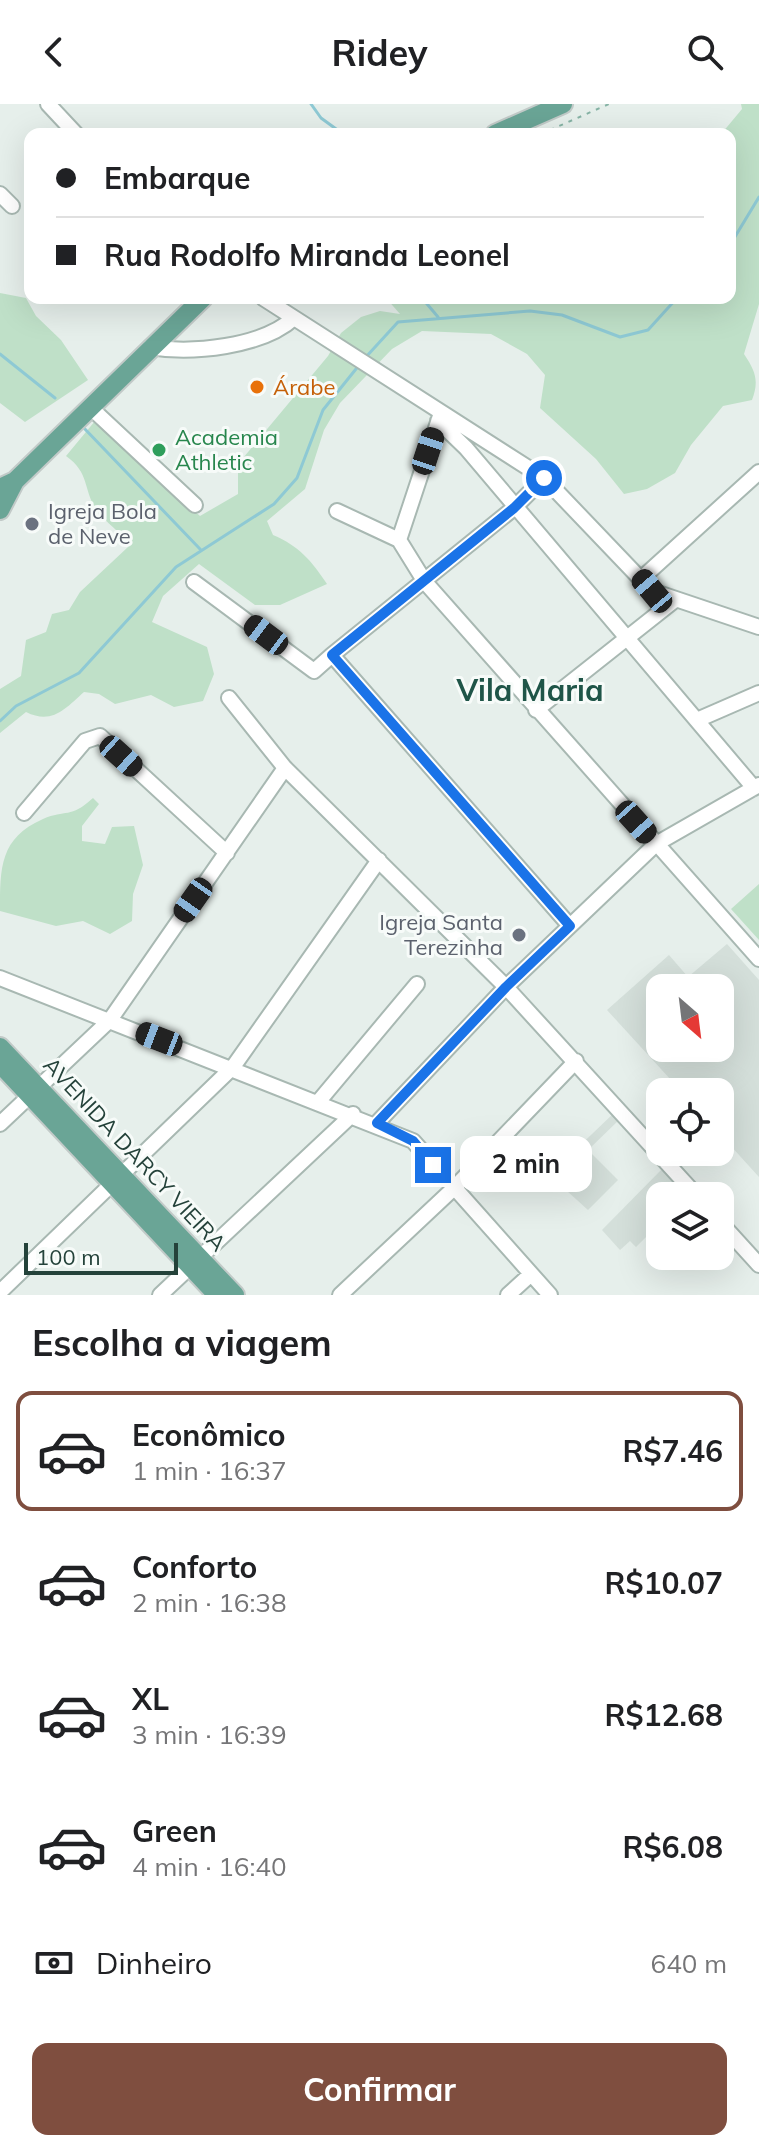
<!DOCTYPE html>
<html lang="pt">
<meta charset="utf-8">
<style>
:root{--surface:#fff;--page:#f2f2f2;--text:#202124;--muted:#757577;--line:#e0e0e0;--accent:#7f4e3f}
body{margin:0;font-family:Mulish,sans-serif;background:var(--page);color:var(--text);height:100vh;display:flex;flex-direction:column;font-size:30px;white-space:nowrap}
*{box-sizing:border-box;margin:0}
p{font-size:26px;color:var(--muted)}
.icon{flex:none;width:44px;height:44px;fill:none;stroke:currentColor;stroke-width:2;stroke-linecap:round;stroke-linejoin:round}
.map{position:relative;height:1191px;overflow:hidden}
.side{display:flex;flex-direction:column;background:var(--surface);flex:1}
.side>*{flex:none}
.top-card{position:absolute;left:24px;top:24px;width:712px;height:176px;border-radius:16px;box-shadow:0 8px 32px #0002;display:grid;align-content:center;height:176px;padding:0 32px;background:var(--surface)}
.needle{width:52px;rotate:152deg}
.tools{position:absolute;left:646px;top:870px;display:grid;gap:16px}
.tools a{display:grid;place-items:center;width:88px;height:88px;border-radius:16px;background:var(--surface);box-shadow:0 8px 32px #0002;font-size:40px}
.scale{position:absolute;left:24px;bottom:20px;width:154px;box-sizing:border-box;padding-left:8px;border:4px solid #24423a;border-top:0;font-size:22px;line-height:28px;white-space:nowrap;color:#24423a;-webkit-text-stroke:6px #f7fbf9;paint-order:stroke}
.end{position:absolute;width:36px;height:36px;margin:-18px;border:10px solid #1a73e8;background:#fff;box-shadow:0 0 0 4px #fff}
.from{border-radius:50%}
.bubble{position:absolute;height:56px;border-radius:16px;background:var(--surface);box-shadow:0 8px 32px #0002;font-size:26px;font-weight:700;line-height:56px;text-align:center}
.car{position:absolute;width:24px;height:48px;margin:-24px -12px;border-radius:10px;box-shadow:0 0 6px 2px #0007;background:linear-gradient(#222 24%,#8ab4d8 0 40%,#222 0 76%,#8ab4d8 0 86%,#222 0)}
.top-card b{display:flex;align-items:center;gap:28px;height:76px;font-size:30px}
.top-card b+b{border-top:2px solid var(--line)}
.top-card i{width:20px;height:20px;background:var(--text)}
ul{padding:0;list-style:none}
li{display:flex;align-items:center;gap:24px;height:120px;margin:0 16px 12px;padding:0 16px;border:4px solid transparent;border-radius:16px}
li div{flex:1}
li b{display:block;font-size:30px}
li em{font-style:normal;font-weight:700}
li.on{border-color:var(--accent)}
li>.icon{width:72px;height:72px;stroke-width:1.5}
h2{padding:0 32px;font-size:36px;line-height:96px}
.pay{display:flex;align-items:center;gap:20px;height:88px;padding:0 32px;font-size:30px}
.pay p{margin-inline-start:auto}
.primary-button{display:flex;gap:16px;margin-top:auto;padding:16px 32px}
.primary-button a{flex:1;height:92px;border-radius:16px;background:var(--accent);color:#fff;font-size:32px;font-weight:700;line-height:92px;text-align:center}
header{display:flex;justify-content:space-between;align-items:center;height:104px;padding:0 32px;background:var(--surface);font-size:36px;font-weight:700}
.map>svg:first-child{display:block}
</style>
<header><svg class="icon" aria-label="back" viewBox="0 0 24 24"><path d="M15 5l-7 7 7 7"/></svg>Ridey<svg class="icon" aria-label="search" viewBox="0 0 24 24"><circle cx="10" cy="10" r="6"/><path d="M15 15l6 6"/></svg></header>
<div class="map">
<svg width="759" height="1191" viewBox="0 0 759 1191">
<rect width="100%" height="100%" fill="#e6efeb"/>
<path fill="#d4dfda" fill-rule="evenodd" d="M727,840L759,876V1073L720,1030V988H682L607,906L669,851L688,873ZM720,884V944H660V884Z
M615,1008L621,1014L588,1046L618,1076L588,1106L556,1077L568,1053Z
M663,1064L690,1092H660V1134L655,1139L648,1131L636,1143L630,1137L620,1146L602,1126Z"/>
<path fill="#bfe0c8" d="M741,0H759V200L744,250C756,268 759,277 752,296L723,302L691,341L675,369L647,385L624,390L596,355L540,304L545,271L527,250L491,230L422,227L392,245L340,299L324,326L305,385L267,417L273,431C299,442 311,456 327,480L280,501H255L199,460L163,492L152,518L207,543L214,570L203,597L174,603L151,591L115,600L99,590L84,588C65,605 52,621 26,608L0,629V585L21,572L26,536L46,528L52,510L69,506L80,488L128,443C121,426 106,420 96,405C83,385 90,369 66,352L95,317L200,412L238,390V360L328,252L341,229L361,213L380,207L400,210L386,194H730V30H710L711,26L722,29L742,5Z
M0,189L26,194L36,212L61,236L88,276L25,318L0,299Z
M93,694L99,700L82,722V737L105,740L112,723L134,722L143,761L133,790L132,817L110,830L83,817L56,822L0,807C0,763 0,734 43,715C66,705 70,715 93,694Z
M759,780V836L731,805Z"/>
<g fill="none" stroke-linecap="round" stroke-linejoin="round">
<path stroke="#8ec9d4" stroke-width="3" d="M311,0L321,14L343,30
M730,141L759,93
M422,194L438,213
M0,250L55,294
M365,254L398,218L530,207L562,211L620,233L648,226L677,194
M83,323L200,445
M0,617L16,602L79,569L176,463L274,400L297,374L323,306L360,260"/>
<defs>
<path id="minor" d="M48,0L76,30
M0,90L12,102
M263,194L544,374L652,487L759,523
M150,243C192,250 262,243 294,214
M90,303L195,401
M441,309L399,436L425,478L759,855
M438,317L466,344L754,684
M337,407L399,436
M641,475L759,368
M194,478L314,567L332,551L570,822
M332,551L514,404L544,374
M229,594L285,664L506,883L697,1092
M536,606L675,496
M697,616L759,589
M24,709L85,637L100,632L227,749
M0,874L413,1037L550,1191
M319,997L417,880
M377,1019L506,883L656,740L759,681
M0,1020L110,916L285,664
M720,1118L759,1161
M0,1188L233,963L379,756
M160,1191L353,1010
M340,1191L453,1085L576,957
M508,1191L531,1170"/>
<path id="major" d="M495,30L563,0
M0,384L15,377L203,194
M0,406L15,377
M0,943L235,1191
M2,962L217,1191"/>
</defs>
<use href="#minor" stroke="#a8b8b2" stroke-width="18"/>
<use href="#major" stroke="#c2cac8" stroke-width="22"/>
<path stroke="#86b3a5" stroke-width="2" stroke-dasharray="4 6" stroke-linecap="butt" d="M541,30L609,0"/>
<use href="#minor" stroke="#fff" stroke-width="14"/>
<use href="#major" stroke="#6aa596" stroke-width="18"/>
</g>
<g fill="none" stroke-linecap="round" stroke-linejoin="round">
<path stroke="#1a73e8" stroke-width="10" d="M433,1061L413,1037L377,1019L506,883L570,822L332,551L514,404L544,374"/>
</g>
<circle fill="#e8710a" stroke="#f7fbf9" stroke-width="3" cx="257" cy="283" r="8"/>
<circle fill="#2e9e5b" stroke="#f7fbf9" stroke-width="3" cx="159" cy="346" r="8"/>
<g fill="#6b7280" stroke="#f7fbf9" stroke-width="3">
<circle cx="32" cy="420" r="8"/>
<circle cx="519" cy="831" r="8"/>
</g>
<g text-anchor="middle" dominant-baseline="central" stroke-width="6" stroke-linejoin="round" paint-order="stroke">
<g font-size="22" fill="#c56008" stroke="#f7fbf9" text-anchor="start">
<text x="273" y="283">Árabe</text>
</g>
<g font-size="22" fill="#27864d" stroke="#f7fbf9" text-anchor="start">
<text x="175" y="333">Academia<tspan x="175" dy="25">Athletic</tspan></text>
</g>
<g font-size="22" fill="#5b616d" stroke="#f7fbf9" text-anchor="start">
<text x="48" y="407">Igreja Bola<tspan x="48" dy="25">de Neve</tspan></text>
<text x="503" y="818" text-anchor="end">Igreja Santa<tspan x="503" dy="25">Terezinha</tspan></text>
</g>
<g font-size="22" fill="#24423a" stroke="#f7fbf9">
<text transform="translate(135 1050) rotate(47)">AVENIDA DARCY VIEIRA</text>
</g>
<g font-size="30" font-weight="bold" fill="#1f5548" stroke="#f7fbf9">
<text x="530" y="586">Vila Maria</text>
</g>
</g>
</svg>
<div class="tools">
<a><svg class="needle" viewBox="-14 -14 28 28"><path d="M0-13l5 13h-10z" fill="#e53935"/><path d="M0 13l5-13h-10z" fill="#757577"/></svg></a>
<a><svg class="icon" aria-label="locate" viewBox="0 0 24 24"><circle cx="12" cy="12" r="6"/><path d="M12 2v4M12 18v4M2 12h4M18 12h4"/></svg></a>
<a><svg class="icon" aria-label="layers" viewBox="0 0 24 24"><path d="M12 4l9 5-9 5-9-5zM3 14l9 5 9-5"/></svg></a>
</div>
<div class="scale">100 m</div>
<i class="end from" style="left:544px;top:374px"></i>
<i class="end" style="left:433px;top:1061px"></i>
<div class="bubble" style="left:460px;top:1032px;width:132px">2 min</div>
<i class="car" style="left:428px;top:347px;rotate:18deg"></i>
<i class="car" style="left:652px;top:487px;rotate:320deg"></i>
<i class="car" style="left:266px;top:531px;rotate:307deg"></i>
<i class="car" style="left:121px;top:652px;rotate:132deg"></i>
<i class="car" style="left:636px;top:718px;rotate:138deg"></i>
<i class="car" style="left:193px;top:796px;rotate:215deg"></i>
<i class="car" style="left:159px;top:935px;rotate:291deg"></i>
<div class="top-card">
<b><i class="from"></i>Embarque</b>
<b><i></i>Rua Rodolfo Miranda Leonel</b>
</div>
</div>
<section class="side">
<h2>Escolha a viagem</h2>
<ul>
<li class="on"><svg class="icon" aria-label="car" viewBox="0 0 24 24"><path d="M5 17H2v-5l4-1 3-4h7l3 4 3 1v5h-3M9 17h6M6 11h13"/><circle cx="7" cy="17" r="2"/><circle cx="17" cy="17" r="2"/></svg><div><b>Econômico</b><p>1 min · 16:37</p></div><em>R$7.46</em></li>
<li><svg class="icon" aria-label="car" viewBox="0 0 24 24"><path d="M5 17H2v-5l4-1 3-4h7l3 4 3 1v5h-3M9 17h6M6 11h13"/><circle cx="7" cy="17" r="2"/><circle cx="17" cy="17" r="2"/></svg><div><b>Conforto</b><p>2 min · 16:38</p></div><em>R$10.07</em></li>
<li><svg class="icon" aria-label="car" viewBox="0 0 24 24"><path d="M5 17H2v-5l4-1 3-4h7l3 4 3 1v5h-3M9 17h6M6 11h13"/><circle cx="7" cy="17" r="2"/><circle cx="17" cy="17" r="2"/></svg><div><b>XL</b><p>3 min · 16:39</p></div><em>R$12.68</em></li>
<li><svg class="icon" aria-label="car" viewBox="0 0 24 24"><path d="M5 17H2v-5l4-1 3-4h7l3 4 3 1v5h-3M9 17h6M6 11h13"/><circle cx="7" cy="17" r="2"/><circle cx="17" cy="17" r="2"/></svg><div><b>Green</b><p>4 min · 16:40</p></div><em>R$6.08</em></li>
</ul>
<div class="pay"><svg class="icon" aria-label="cash" viewBox="0 0 24 24"><path d="M3 7h18v10H3z"/><circle cx="12" cy="12" r="2"/></svg>Dinheiro<p>640 m</p></div>
<div class="primary-button"><a>Confirmar</a></div>
</section>
